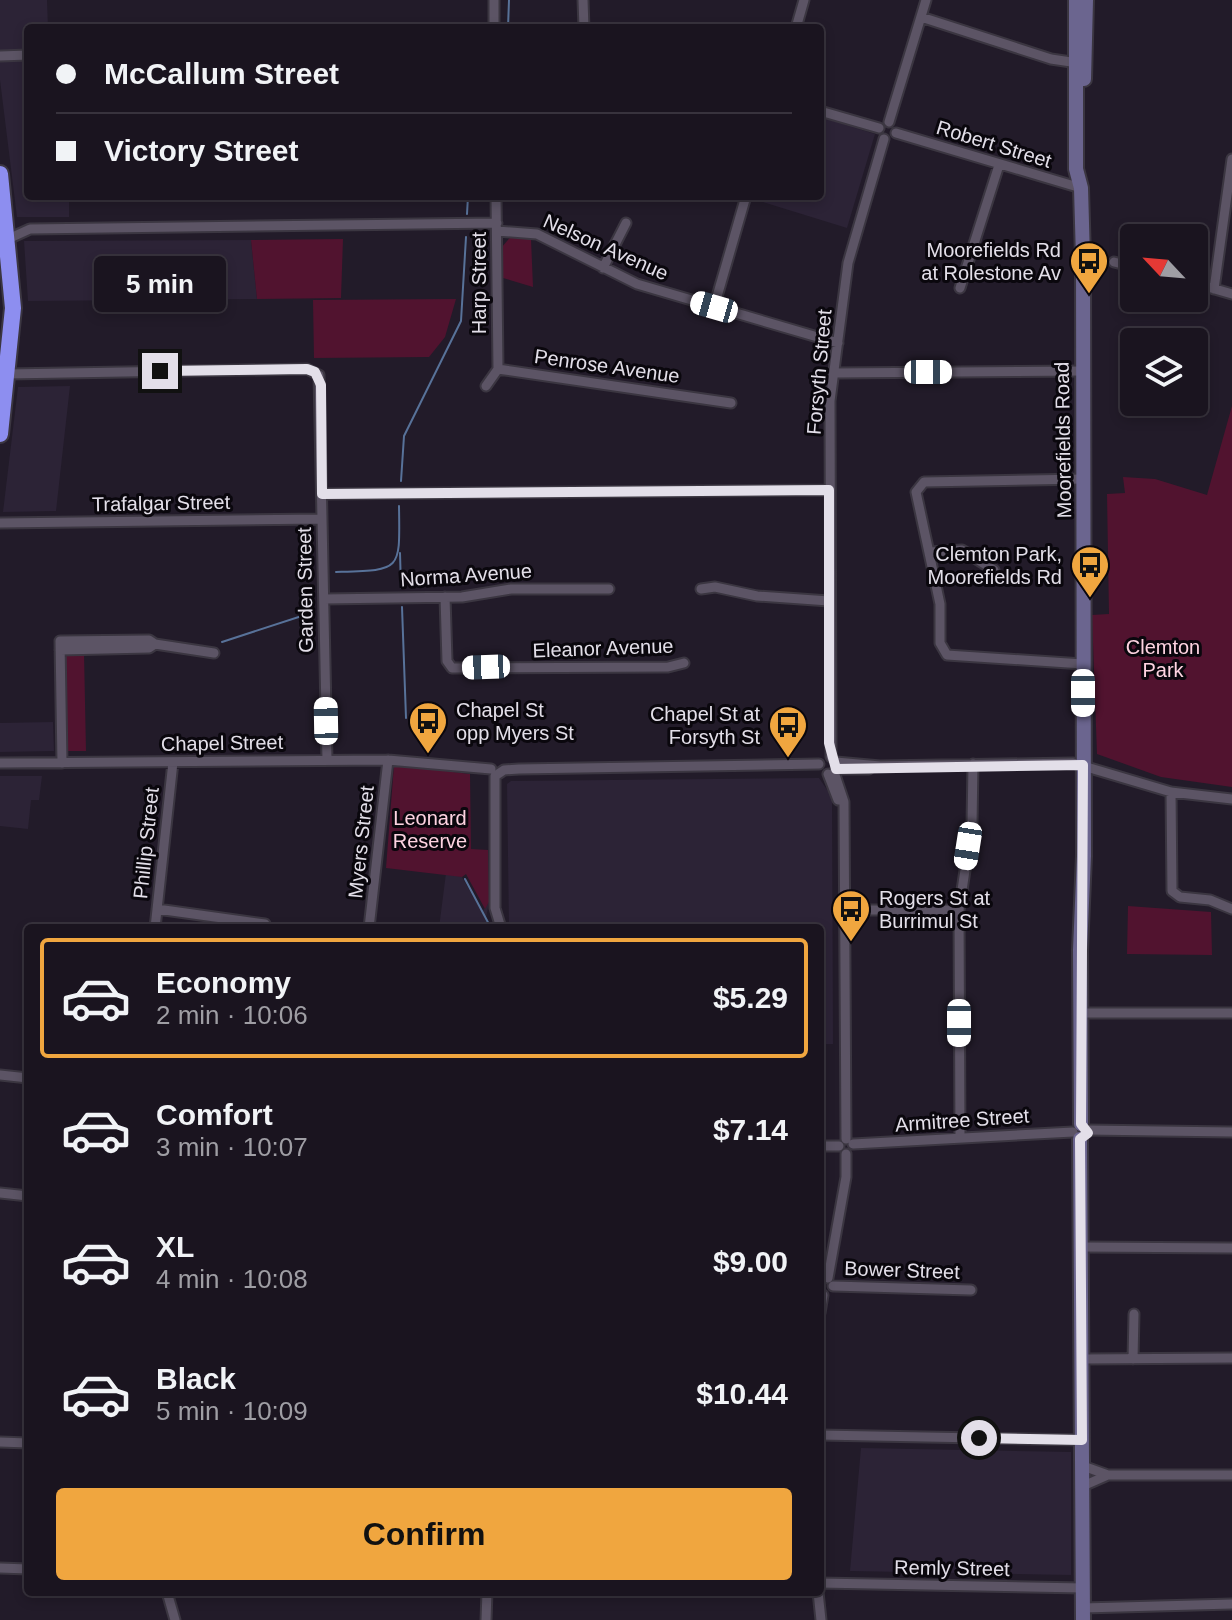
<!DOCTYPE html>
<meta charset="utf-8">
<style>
:root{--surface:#1a141f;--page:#231d28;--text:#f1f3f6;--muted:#9f9ea4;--line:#38333d;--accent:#f0a63f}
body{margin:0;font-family:Arial,sans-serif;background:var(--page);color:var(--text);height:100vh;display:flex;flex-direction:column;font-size:30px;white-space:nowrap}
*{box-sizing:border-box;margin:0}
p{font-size:26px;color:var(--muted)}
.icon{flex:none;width:44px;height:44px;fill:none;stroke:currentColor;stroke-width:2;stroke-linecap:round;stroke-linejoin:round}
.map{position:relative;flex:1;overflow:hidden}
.details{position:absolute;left:24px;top:924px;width:800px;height:672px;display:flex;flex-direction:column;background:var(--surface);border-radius:8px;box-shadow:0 4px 12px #0003,0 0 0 2px var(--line)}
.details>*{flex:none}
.banner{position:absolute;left:24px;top:24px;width:800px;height:176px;border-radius:8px;box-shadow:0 4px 12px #0003,0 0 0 2px var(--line);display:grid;align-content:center;height:176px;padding:0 32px;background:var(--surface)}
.needle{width:52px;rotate:296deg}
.buttons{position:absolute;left:1120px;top:224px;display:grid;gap:16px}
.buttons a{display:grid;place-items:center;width:88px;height:88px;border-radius:8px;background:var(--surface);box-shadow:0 4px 12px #0003,0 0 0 2px var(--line);font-size:40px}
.end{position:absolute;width:36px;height:36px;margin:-18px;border:10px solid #e3dfe9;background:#111;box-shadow:0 0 0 4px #111}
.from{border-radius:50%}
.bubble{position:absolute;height:56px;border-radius:8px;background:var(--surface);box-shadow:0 4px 12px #0003,0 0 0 2px var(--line);font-size:26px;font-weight:700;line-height:56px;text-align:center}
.car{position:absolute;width:24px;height:48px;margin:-24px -12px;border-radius:10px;box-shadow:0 0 6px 2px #0007;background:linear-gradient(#fff 24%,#345 0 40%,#fff 0 76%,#345 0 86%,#fff 0)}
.banner b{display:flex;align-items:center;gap:28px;height:76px;font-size:30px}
.banner b+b{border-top:2px solid var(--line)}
.banner i{width:20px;height:20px;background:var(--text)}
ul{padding:14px 0 0;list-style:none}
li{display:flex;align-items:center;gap:24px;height:120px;margin:0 16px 12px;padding:0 16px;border:4px solid transparent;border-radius:8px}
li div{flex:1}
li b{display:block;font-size:30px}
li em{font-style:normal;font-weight:700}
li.current{border-color:var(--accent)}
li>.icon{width:72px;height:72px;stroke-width:1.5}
.primary-button{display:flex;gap:16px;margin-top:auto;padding:16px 32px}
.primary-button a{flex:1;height:92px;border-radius:8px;background:var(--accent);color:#111;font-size:32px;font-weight:700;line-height:92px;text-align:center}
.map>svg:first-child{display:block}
</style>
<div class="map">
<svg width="1232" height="1620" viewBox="0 0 1232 1620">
<rect width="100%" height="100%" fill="#221b29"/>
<path fill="#2c2336" d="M0,0H47L48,28H28V196H69V217H17L0,80Z
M820,117L875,134L847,228L750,198L820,196Z
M251,240L257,299L28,301L24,241Z
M70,386L56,511L3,512L18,387Z
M53,722L54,751L0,752V723Z
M0,776H42L39,800H31L28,829L0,826Z
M819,778L832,797L833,1044H820V928H509L507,784L511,781Z
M446,873L462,877L482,912L489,902L486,918L490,928H439Z
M861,1448L1071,1452V1575L850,1571Z"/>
<path fill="#51132f" d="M513,234L531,239L533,287L503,278L502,247Z
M343,239L341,298L257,299L251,240Z
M456,299L445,337L429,357L314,358L313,300Z
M1232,406V787L1161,777L1097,754L1092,615L1109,614L1107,494L1125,493L1123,477L1155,479L1207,495Z
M69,653H84L86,751H67L65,657Z
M394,765L470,774L471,849L488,850L489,902L485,909L466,874L462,877L386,868Z
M1128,906L1211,912L1212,955L1127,954Z"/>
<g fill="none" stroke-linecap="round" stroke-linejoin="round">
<path stroke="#587299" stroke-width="2" d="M508,28L509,0
M467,214L468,196
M401,481L404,436L461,321L466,237
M400,553L401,588
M336,572C402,570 400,572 399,506
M402,607L406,718
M222,642L311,613
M465,879L491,928"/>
<defs>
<path id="street" d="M583,0L584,28
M921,17L1051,59L1078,63
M494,28V0
M796,28L804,0
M0,56L28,55
M820,111L879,128
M889,122L926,0
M896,133L1081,188
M496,196L498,369
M497,231L537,234L637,284L838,343
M8,239L30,229L497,223
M1114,262L1134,267
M603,268L626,223
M1194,283L1232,294
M960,288L999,165
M1214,289L1232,159
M714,307L746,196
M498,369L731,403
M834,373L1082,371
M7,374L307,369L319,375L327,760
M486,386L498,369
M322,494L829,490
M0,523L322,519
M931,552L962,550L994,570
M701,589L715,587L757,596L829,601
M445,597L447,661L452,668L668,667L684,663
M324,599L462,597L511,589H609
M155,644L214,653
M60,650L149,648L155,644L149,640L60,641L62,763
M1083,664L947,655L940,643V604L916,492L924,482L1083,479
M831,757L830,401L848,263L884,139
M836,762L880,766L1073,763L1171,792L1232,799
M0,763L388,760L491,769
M836,769H869
M834,772L844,802L846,1139
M828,774L838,800
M495,776L504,770L519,769L819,764
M495,776V908L501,928
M1171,792L1172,891L1180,897L1210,900L1232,909
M157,909L265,924L264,928
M843,910H959
M155,928L173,762
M369,928L388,760
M1080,1013H1232
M0,1075L28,1078
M1087,1130L1232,1132
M960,1137L959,910L972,824L973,764
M853,1144L1073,1132
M820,1146H839
M0,1193L28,1196
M1083,1247L1232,1248
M828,1278L846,1177V1154
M833,1286L971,1290
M820,1313L823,1295
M1083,1359L1232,1358
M1133,1359L1134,1314
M820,1435L1082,1440
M0,1442L28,1443
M1083,1466L1108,1475H1232
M1083,1486L1108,1475
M0,1568L28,1569
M820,1583L1083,1588
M167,1592L175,1620
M818,1592L821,1620
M1083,1608L1232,1604
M486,1620L487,1592"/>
<path id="secondary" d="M1076,0V169L1081,188L1083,258L1084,856L1080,950L1081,1124
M1084,79L1086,0
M1080,1139L1083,1620"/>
<path id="highway" d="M0,174L13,308L0,434"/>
</defs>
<use href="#street" stroke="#3b3641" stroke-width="13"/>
<use href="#secondary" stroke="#3b3641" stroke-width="18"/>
<use href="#highway" stroke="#3b3641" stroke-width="20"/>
<use href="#street" stroke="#5c5465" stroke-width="9"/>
<use href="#secondary" stroke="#6b658f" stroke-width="14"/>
<use href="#highway" stroke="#8d8ef0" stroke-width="16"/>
</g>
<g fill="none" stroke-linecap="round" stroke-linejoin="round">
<path stroke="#e3dfe9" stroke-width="10" d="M160,371L307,369L315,372L321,385L322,494L829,490V743L836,769L1083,765L1081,1124L1088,1133L1080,1139L1082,1440L979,1438"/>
</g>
<defs>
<symbol id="bus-pin" viewBox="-11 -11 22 30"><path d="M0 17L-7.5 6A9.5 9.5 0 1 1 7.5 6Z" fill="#f0a63f" stroke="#0a070d"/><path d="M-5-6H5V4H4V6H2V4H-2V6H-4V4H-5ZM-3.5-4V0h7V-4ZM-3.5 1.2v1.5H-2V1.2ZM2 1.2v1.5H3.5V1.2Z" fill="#111"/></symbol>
</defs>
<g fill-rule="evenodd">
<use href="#bus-pin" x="1067" y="239" width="44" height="60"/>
<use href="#bus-pin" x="1068" y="543" width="44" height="60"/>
<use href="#bus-pin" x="406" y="699" width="44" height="60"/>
<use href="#bus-pin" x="766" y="703" width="44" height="60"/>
<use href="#bus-pin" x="829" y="887" width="44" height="60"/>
</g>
<g text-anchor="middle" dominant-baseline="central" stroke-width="6" stroke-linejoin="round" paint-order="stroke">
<g font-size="20" fill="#e3dfe9" stroke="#0a070d">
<text transform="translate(994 144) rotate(17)">Robert Street</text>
<text transform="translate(606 247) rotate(24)">Nelson Avenue</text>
<text transform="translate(479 283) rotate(-90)">Harp Street</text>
<text transform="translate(607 366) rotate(8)">Penrose Avenue</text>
<text transform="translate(819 372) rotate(-85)">Forsyth Street</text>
<text transform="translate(1063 440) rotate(-91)">Moorefields Road</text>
<text transform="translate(161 503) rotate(-1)">Trafalgar Street</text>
<text transform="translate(466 575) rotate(-4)">Norma Avenue</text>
<text transform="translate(305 590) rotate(-91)">Garden Street</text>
<text transform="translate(603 648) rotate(-2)">Eleanor Avenue</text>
<text transform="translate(222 743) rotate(-1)">Chapel Street</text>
<text transform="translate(361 842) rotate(-84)">Myers Street</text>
<text transform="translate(146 843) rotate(-84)">Phillip Street</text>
<text transform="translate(962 1120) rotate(-4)">Armitree Street</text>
<text transform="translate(902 1270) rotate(2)">Bower Street</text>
<text transform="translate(952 1568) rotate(1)">Remly Street</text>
</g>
<g font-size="20" fill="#e3dfe9" stroke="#0a070d" text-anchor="end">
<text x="1061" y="250">Moorefields Rd<tspan x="1061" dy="23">at Rolestone Av</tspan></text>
<text x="1062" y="554">Clemton Park,<tspan x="1062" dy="23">Moorefields Rd</tspan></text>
<text x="456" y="710" text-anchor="start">Chapel St<tspan x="456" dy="23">opp Myers St</tspan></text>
<text x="760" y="714">Chapel St at<tspan x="760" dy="23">Forsyth St</tspan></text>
<text x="879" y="898" text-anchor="start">Rogers St at<tspan x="879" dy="23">Burrimul St</tspan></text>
</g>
<g font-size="20" fill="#fed3e1" stroke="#0a070d">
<text x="1163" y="647">Clemton<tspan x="1163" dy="23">Park</tspan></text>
<text x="430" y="818">Leonard<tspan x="430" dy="23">Reserve</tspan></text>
</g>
</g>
</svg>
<div class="buttons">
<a><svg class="needle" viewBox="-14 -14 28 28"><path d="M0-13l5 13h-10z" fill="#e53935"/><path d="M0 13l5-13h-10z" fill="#9f9ea4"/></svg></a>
<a><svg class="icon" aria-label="layers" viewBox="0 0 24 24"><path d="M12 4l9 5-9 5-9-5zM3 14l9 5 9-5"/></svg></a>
</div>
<i class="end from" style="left:979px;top:1438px"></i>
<i class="end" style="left:160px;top:371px"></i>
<div class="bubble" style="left:94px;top:256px;width:132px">5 min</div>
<i class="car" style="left:714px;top:307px;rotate:286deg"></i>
<i class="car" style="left:928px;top:372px;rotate:90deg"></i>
<i class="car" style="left:486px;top:667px;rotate:268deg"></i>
<i class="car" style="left:1083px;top:693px;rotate:180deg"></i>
<i class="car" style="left:326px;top:721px;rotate:359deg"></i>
<i class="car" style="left:968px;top:846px;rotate:189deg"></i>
<i class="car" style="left:959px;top:1023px;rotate:180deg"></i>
<div class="banner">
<b><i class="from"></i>McCallum Street</b>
<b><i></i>Victory Street</b>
</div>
<section class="details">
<ul>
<li class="current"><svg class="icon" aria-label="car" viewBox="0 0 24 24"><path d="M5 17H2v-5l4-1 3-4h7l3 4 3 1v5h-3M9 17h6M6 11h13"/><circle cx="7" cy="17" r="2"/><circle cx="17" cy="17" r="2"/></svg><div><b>Economy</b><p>2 min · 10:06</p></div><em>$5.29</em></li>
<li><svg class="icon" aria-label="car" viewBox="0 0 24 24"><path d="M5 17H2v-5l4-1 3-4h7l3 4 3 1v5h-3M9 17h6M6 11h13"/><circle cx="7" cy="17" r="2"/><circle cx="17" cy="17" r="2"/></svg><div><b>Comfort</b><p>3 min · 10:07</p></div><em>$7.14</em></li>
<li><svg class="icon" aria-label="car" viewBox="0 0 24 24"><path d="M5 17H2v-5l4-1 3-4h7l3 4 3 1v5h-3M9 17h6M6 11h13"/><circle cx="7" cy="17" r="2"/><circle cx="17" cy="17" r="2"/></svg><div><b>XL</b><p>4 min · 10:08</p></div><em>$9.00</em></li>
<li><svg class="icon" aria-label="car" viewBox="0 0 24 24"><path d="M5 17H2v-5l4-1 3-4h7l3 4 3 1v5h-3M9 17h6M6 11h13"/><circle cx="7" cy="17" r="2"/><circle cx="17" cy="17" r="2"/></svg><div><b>Black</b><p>5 min · 10:09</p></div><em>$10.44</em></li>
</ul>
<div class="primary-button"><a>Confirm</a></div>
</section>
</div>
